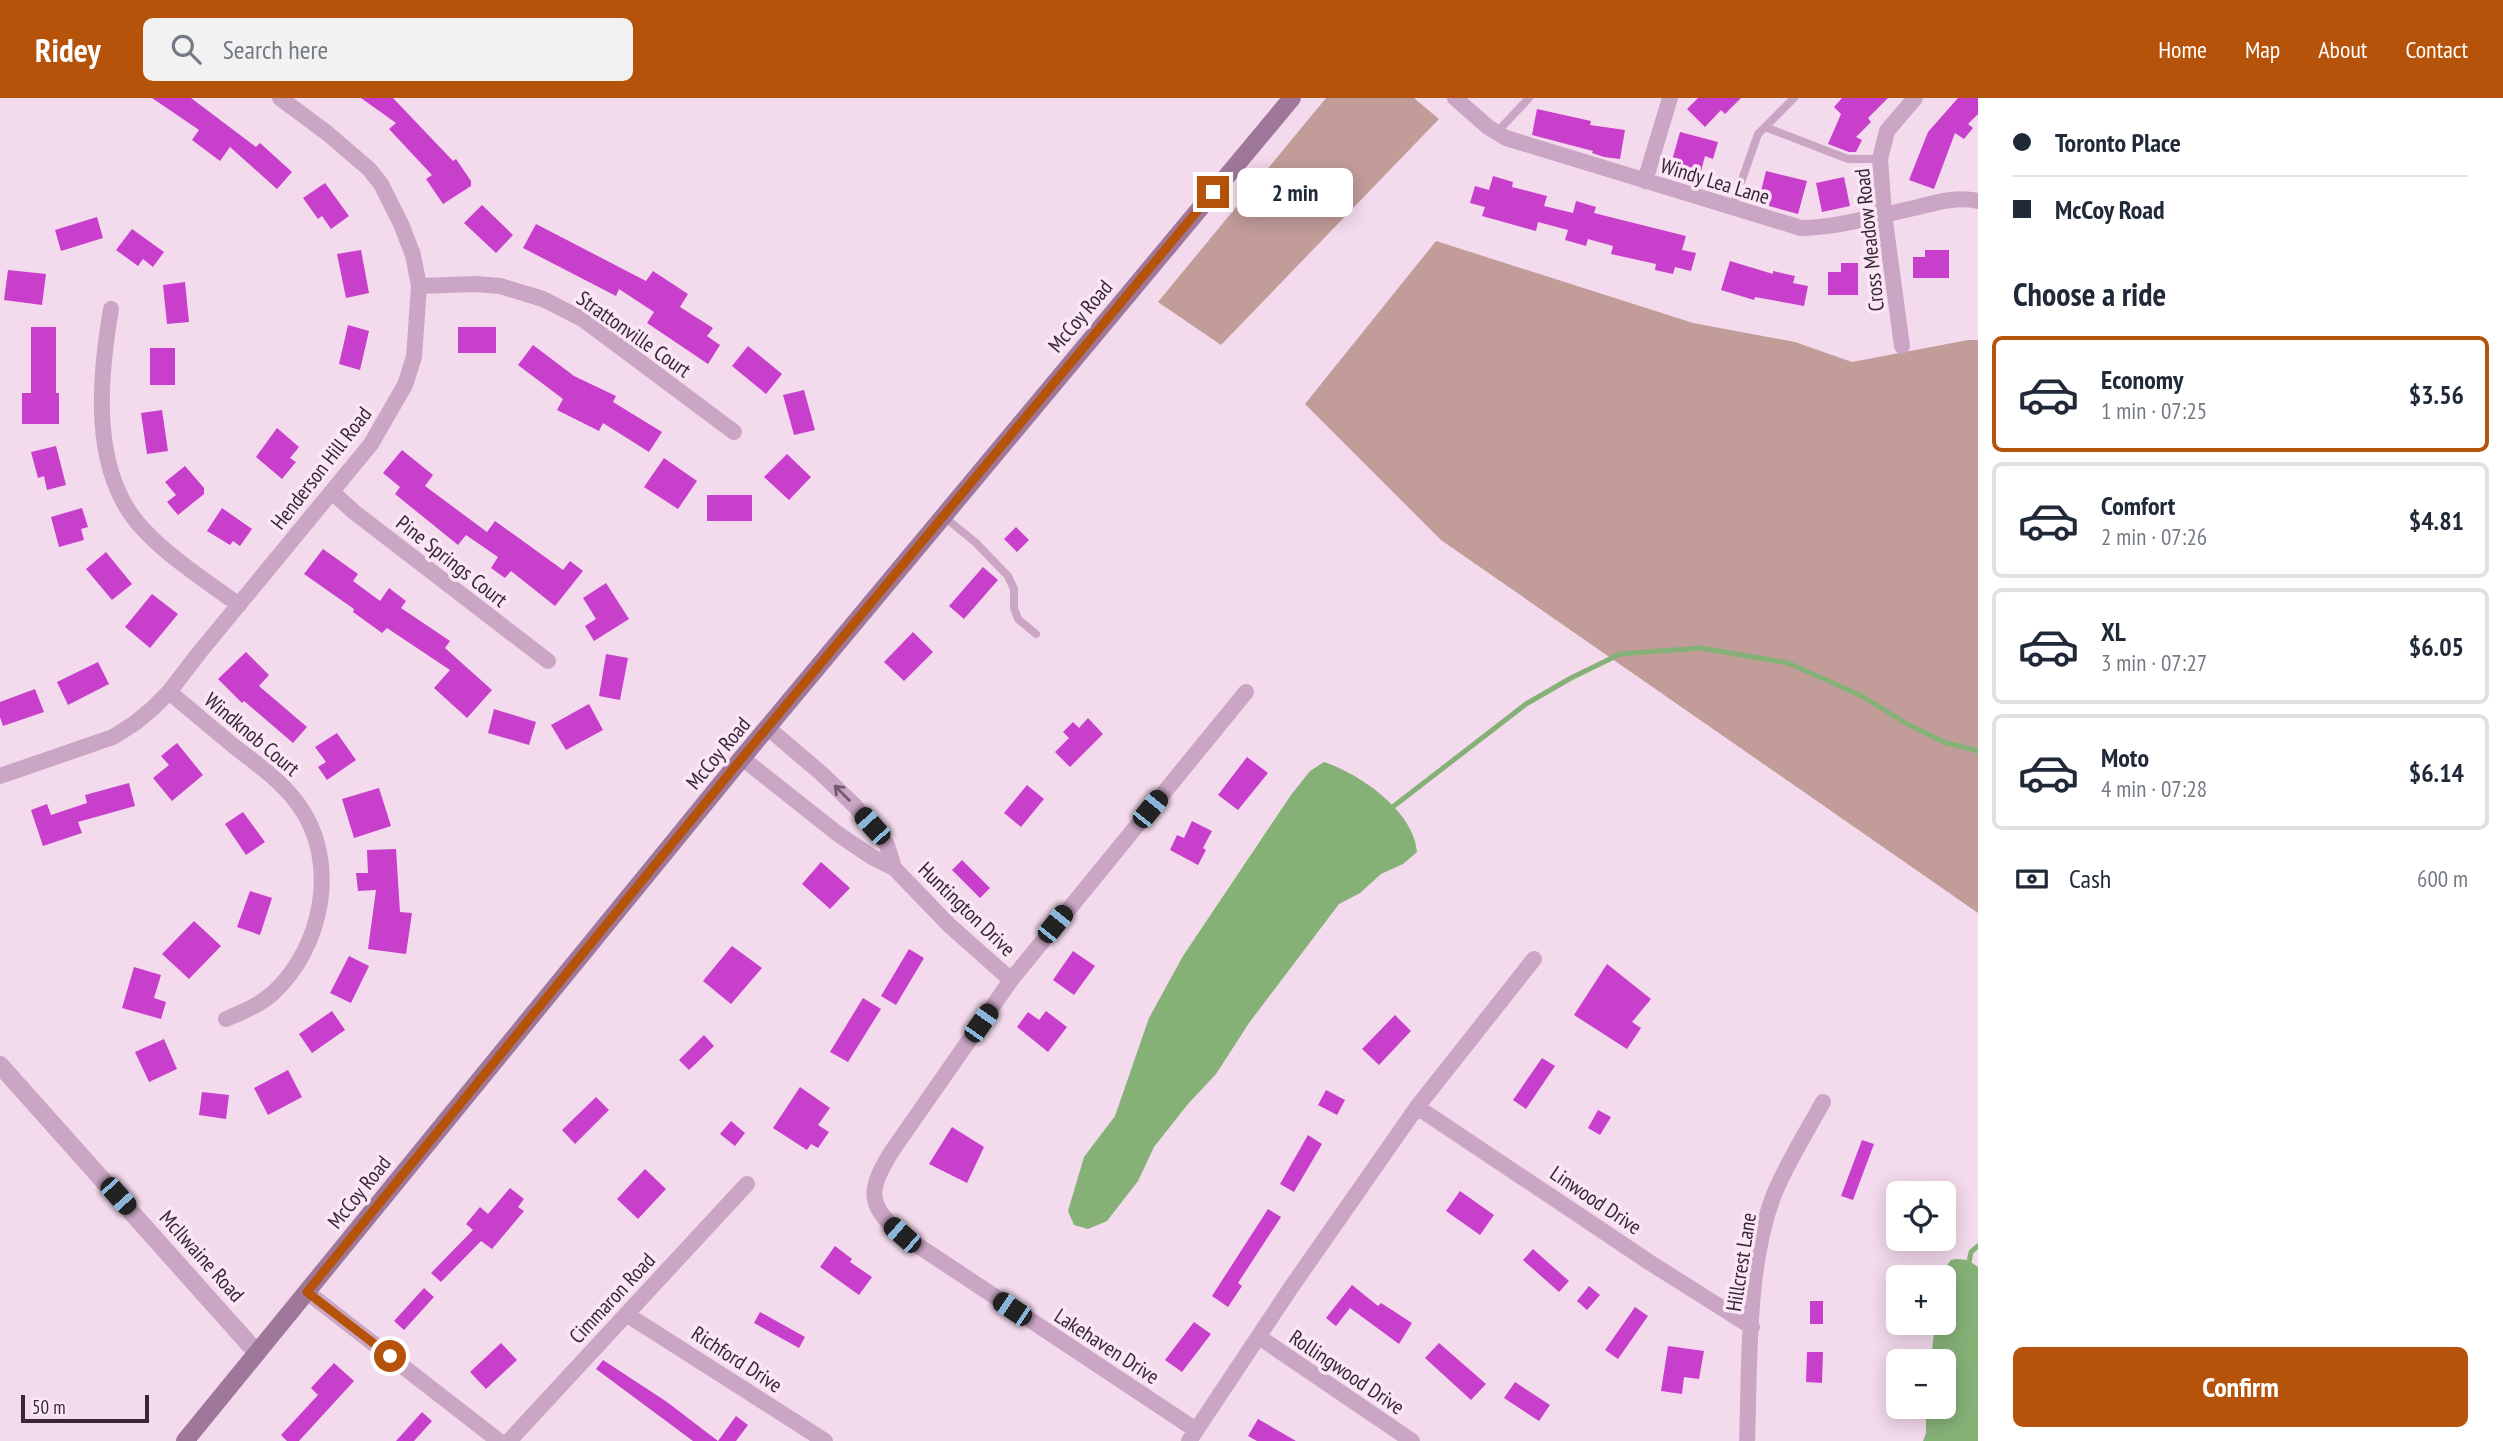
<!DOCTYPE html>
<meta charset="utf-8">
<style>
:root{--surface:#fff;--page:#f2f2f3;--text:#1f2937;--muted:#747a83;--line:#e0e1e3;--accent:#b45309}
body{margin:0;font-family:"PT Sans Narrow",sans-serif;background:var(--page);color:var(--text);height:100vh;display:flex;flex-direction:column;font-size:26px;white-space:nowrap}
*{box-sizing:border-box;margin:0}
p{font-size:23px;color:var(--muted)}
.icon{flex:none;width:38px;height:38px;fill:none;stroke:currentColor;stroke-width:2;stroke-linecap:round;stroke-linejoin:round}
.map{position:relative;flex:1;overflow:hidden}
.details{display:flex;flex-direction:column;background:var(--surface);width:525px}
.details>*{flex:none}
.guide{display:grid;align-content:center;height:154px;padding:0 35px;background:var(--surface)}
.controls{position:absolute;left:1886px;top:1083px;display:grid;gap:14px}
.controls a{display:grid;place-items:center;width:70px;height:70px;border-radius:10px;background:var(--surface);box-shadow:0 4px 18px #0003;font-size:35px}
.scale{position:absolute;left:21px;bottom:18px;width:128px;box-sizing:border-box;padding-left:7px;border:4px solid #372736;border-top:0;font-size:19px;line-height:24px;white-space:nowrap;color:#372736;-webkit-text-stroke:5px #fae6f5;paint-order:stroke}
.end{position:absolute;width:32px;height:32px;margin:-16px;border:9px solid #b45309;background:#fff;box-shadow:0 0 0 4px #fff}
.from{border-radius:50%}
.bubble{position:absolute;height:49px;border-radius:10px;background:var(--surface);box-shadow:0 4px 18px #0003;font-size:23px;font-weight:600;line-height:49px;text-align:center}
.car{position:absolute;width:21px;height:42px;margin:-21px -10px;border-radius:9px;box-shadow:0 0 5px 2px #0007;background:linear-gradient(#222 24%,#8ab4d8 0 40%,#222 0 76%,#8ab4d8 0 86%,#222 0)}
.guide b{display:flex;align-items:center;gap:24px;height:66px;font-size:26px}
.guide b+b{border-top:2px solid var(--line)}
.guide i{width:18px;height:18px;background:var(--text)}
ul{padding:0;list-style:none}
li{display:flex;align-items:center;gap:21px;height:116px;margin:0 14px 10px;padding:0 21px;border:4px solid var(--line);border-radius:10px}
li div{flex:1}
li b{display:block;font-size:26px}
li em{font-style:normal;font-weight:600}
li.active{border-color:var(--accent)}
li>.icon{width:63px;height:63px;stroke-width:1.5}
h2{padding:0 35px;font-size:32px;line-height:84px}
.pay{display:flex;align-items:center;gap:18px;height:77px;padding:0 35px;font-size:26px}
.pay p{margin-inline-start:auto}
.button{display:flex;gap:14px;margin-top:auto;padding:14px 35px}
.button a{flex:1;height:80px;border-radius:10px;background:var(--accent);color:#fff;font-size:28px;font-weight:600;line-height:80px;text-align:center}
header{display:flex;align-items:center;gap:42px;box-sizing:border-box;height:98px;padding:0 35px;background:var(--accent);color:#fff}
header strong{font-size:33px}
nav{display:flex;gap:38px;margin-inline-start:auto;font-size:24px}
.search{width:490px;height:63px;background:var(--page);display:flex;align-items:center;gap:18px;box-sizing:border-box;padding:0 24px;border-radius:10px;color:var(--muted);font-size:26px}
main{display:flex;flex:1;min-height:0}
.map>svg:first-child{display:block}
</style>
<header>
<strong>Ridey</strong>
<div class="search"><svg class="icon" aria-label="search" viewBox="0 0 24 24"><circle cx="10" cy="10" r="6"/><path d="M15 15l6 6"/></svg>Search here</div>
<nav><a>Home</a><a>Map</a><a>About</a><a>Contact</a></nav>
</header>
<main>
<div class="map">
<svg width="1978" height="1343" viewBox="0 0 1978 1343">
<rect width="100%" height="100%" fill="#f3daec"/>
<path fill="#c29c99" d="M1326,0H1414L1439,21L1221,247L1158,204Z
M1436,143L1693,225L1795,244L1852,264L1968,242H1978V815L1441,442L1305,306Z"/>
<path fill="#85b177" d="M1324,664C1360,676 1414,713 1417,754L1403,766L1381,776L1360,795L1339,806L1249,925L1216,976L1188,1006L1154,1049L1138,1083L1107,1123L1088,1131L1074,1127L1068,1113L1084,1059L1115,1018L1149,920L1183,858L1291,697L1310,673Z
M1957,1161L1968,1162L1978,1169V1343H1923L1926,1335V1309H1944V1264L1931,1263L1935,1225H1944V1180L1942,1179L1943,1173L1951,1162Z"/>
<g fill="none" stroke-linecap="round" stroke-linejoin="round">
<path stroke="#85b177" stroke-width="5" d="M1390,711L1526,606L1571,580L1620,556L1701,550L1788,565L1862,598L1907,626L1944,644L1978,653
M1968,1169L1971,1154L1978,1148"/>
</g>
<path fill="#c83fcc" d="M152,0H191L256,49L260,45L292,74L277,91L230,49L220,63L192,42L199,32Z
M361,0H393L453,63L456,61L471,83V88L443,106L426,81L432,77L389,31L396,25Z
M1698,0H1741L1725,16L1721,12L1705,29L1687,11Z
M1842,0H1888L1868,20L1871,24L1856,39L1862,42L1856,54H1849L1828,46L1841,16L1834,9Z
M1958,0H1978V16L1968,26L1973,30L1964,41L1955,35L1934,91L1909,82L1928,34Z
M1537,11L1591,23L1590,27L1625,32L1620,61L1604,59L1592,55L1593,53L1532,37Z
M1680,34L1718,44L1713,61L1705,58L1699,81L1669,73Z
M1766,73L1807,83L1798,116L1758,105Z
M1493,78L1513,84L1512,89L1547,98L1544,108L1573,115L1576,103L1596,109L1594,115L1686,138L1682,152L1696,155L1691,173L1675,169L1673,176L1655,172L1656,166L1611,156L1613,148L1588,141L1586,148L1565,142L1568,132L1538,124L1536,133L1482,118L1485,109L1470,105L1475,88L1489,92Z
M1844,79L1850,108L1822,114L1816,85Z
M325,85L349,118L331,131L322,118L318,121L303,100Z
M482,107L513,137L496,155L464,125Z
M97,119L103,140L61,153L55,132Z
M536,126L646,183L653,173L688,196L680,209L713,230L707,238L720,247L708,266L647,225L654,214L619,191L616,198L523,150Z
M132,131L164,154L153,169L143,161L138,168L116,152Z
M361,152L369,195L346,200L337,156Z
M1925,152H1949V180H1913V159H1925Z
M1730,163L1773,176V173L1795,178L1793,185L1808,188L1804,208L1755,199L1754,202L1721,192Z
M1841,165H1858V197H1828V174H1841Z
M8,172L46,176L42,207L4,202Z
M185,184L189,224L167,226L163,187Z
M348,227L369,233L360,272L339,266Z
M31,229H56V295H59V326H22V295H31Z
M458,229H496V255H458Z
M533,247L574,278L616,298L613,304L662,334L649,354L603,325L599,333L557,312L563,301L518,267Z
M748,248L782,276L766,296L732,268Z
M150,250H175V287H150Z
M804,292L815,332L794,337L783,297Z
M162,312L168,353L147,356L141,315Z
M277,330L299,349L290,360L296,364L282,381L256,359Z
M56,348L66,387L47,392L44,378L38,380L31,354Z
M402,352L433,377L425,388L487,434L495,423L563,472L570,463L583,473L555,508L511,473L505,480L491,470L498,459L466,437L458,447L395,396L400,389L383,375Z
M787,356L811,379L789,402L764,379Z
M664,360L697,383L678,411L644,389Z
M185,368L204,390V396L178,417L167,404L176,397L165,384Z
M707,397H752V423H707Z
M82,410L88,429L81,431L84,442L59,449L51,419Z
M222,410L252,431L240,448L233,443L230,447L207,433Z
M1016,429L1029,442L1017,454L1004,441Z
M323,451L358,476L353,483L380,503L389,490L406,503L401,510L450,543L445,550L492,592L467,620L434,590L450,572L387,530L382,535L353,514L354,511L304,476Z
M106,454L132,486L112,502L86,471Z
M983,469L998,482L964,521L949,508Z
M606,485L629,521L594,543L585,528L596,521L583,500Z
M152,496L178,516L150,550L125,529Z
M913,534L933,554L904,583L884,564Z
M246,554L269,577L259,588L307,629L293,645L244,603L242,605L218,581Z
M606,556L628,560L620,602L599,598Z
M98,564L109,586L68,607L57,584Z
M35,591L44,614L3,628L0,619V604Z
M589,606L603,632L566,652L551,627Z
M494,611L536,624L529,647L488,635Z
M1088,620L1103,636L1070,669L1055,654L1069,640L1063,634L1073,624L1079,630Z
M337,635L356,662L327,682L318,669L326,664L315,649Z
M177,645L203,677L172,703L153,680L169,667L161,658Z
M1247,659L1268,675L1238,712L1218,697Z
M129,685L135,708L78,724L82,735L43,748L31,712L47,706L51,717L87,705L85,697Z
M1027,687L1044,701L1021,729L1004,715Z
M379,690L391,728L354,740L342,701Z
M243,714L265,744L246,757L225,726Z
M1192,723L1212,733L1203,750L1206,752L1198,767L1170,752L1177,737L1184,740Z
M396,751L400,814L412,815L406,856L368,851L376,792L358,793L356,775H368L367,752Z
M962,762L990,790L980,800L952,772Z
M821,764L850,790L830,811L802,786Z
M250,793L272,800L260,837L237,829Z
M194,823L221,848L189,881L162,856Z
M732,848L762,870L731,906L703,883Z
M909,851L924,860L896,907L881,898Z
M1073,853L1095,868L1074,897L1053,882Z
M349,858L369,868L351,905L330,895Z
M1607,866L1651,901L1632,924L1641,930L1627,951L1574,917Z
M134,869L161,877L154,900L166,904L161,921L122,910Z
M863,900L881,911L848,964L830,954Z
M332,913L345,932L312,955L299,936Z
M1046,913L1067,929L1048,954L1017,929L1028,914L1039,922Z
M1395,917L1411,933L1379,967L1362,951Z
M704,937L714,948L689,972L679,962Z
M164,941L177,971L149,984L135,954Z
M1542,960L1555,968L1526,1011L1513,1002Z
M288,972L302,999L268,1017L254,990Z
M800,989L830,1010L818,1027L829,1034L818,1050L811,1046L807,1052L773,1030Z
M1326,992L1345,1002L1337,1017L1318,1007Z
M202,994L229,997L226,1021L199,1017Z
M596,999L609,1012L575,1046L562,1032Z
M1598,1012L1611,1019L1600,1037L1588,1030Z
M731,1023L745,1035L735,1048L720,1036Z
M952,1029L984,1049L967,1085L929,1066Z
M1308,1037L1322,1046L1294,1094L1280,1086Z
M1862,1042L1874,1046L1853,1102L1841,1098Z
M645,1071L666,1091L638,1121L617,1101Z
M510,1090L524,1101L518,1109L524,1113L492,1151L481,1143L441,1184L431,1175L473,1132L466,1126L480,1109L488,1116Z
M1460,1093L1494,1117L1480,1137L1446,1113Z
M1268,1111L1281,1119L1238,1185L1242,1188L1228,1209L1212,1198Z
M835,1148L852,1161L850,1164L872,1179L859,1197L820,1169Z
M1533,1151L1569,1183L1559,1194L1523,1162Z
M1352,1187L1378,1208L1381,1205L1412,1225L1399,1246L1350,1210L1336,1228L1326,1220Z
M1589,1188L1600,1197L1587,1212L1577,1203Z
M424,1190L434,1199L404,1232L394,1223Z
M1810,1203H1823V1226H1810Z
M1635,1209L1648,1218L1618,1261L1605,1252Z
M760,1214L805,1239L799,1250L754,1225Z
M1194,1224L1211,1236L1182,1274L1165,1262Z
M501,1245L517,1262L486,1291L470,1274Z
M1439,1245L1486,1286L1471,1302L1425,1260Z
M1668,1248L1704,1253L1699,1281L1684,1279L1682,1296L1661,1293Z
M1807,1254H1823L1822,1285L1806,1284Z
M603,1262L667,1304L718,1343L736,1318L748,1327L736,1343H693L596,1271Z
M334,1265L354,1283L299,1343H287L281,1337L318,1297L311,1290Z
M1515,1284L1550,1307L1539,1323L1504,1300Z
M422,1314L432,1323L414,1343H396Z
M1258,1321L1296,1343H1257L1248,1338Z"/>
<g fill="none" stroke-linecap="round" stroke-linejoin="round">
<path stroke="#cba5c4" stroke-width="8" d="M1765,29L1848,61H1880
M1497,34L1529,0
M1732,110L1758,36L1794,0
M943,418L975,444L1008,478L1014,491V510L1018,521L1036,536"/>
<path stroke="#cba5c4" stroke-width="16" d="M1455,0L1488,29L1506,40L1801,130C1839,129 1877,118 1914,110C1934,105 1957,98 1978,103
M1645,83L1670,0
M419,188L475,186L500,188L543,201L584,222L734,334
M111,211C99,281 90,375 143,431C170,460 206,483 239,507
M1902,248L1884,116L1880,61L1887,33L1915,0
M332,394L354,414L548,563
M169,594C191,612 213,631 235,649C257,666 281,683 298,706C340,763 323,849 273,895C260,907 242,914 226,921
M768,630L822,676L855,708L887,747L894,770
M742,660L838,736L872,759L894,770L949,827L1011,882
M0,678L113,639L135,625L152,611L169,594L199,555L371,346L405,287L414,259L419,188L413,157L401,126L381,86L369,71L327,35L280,0
M1417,1009L1649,1164L1752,1229
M307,1194L499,1343
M626,1216L825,1343
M1259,1239L1412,1343
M1196,1332L902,1137C866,1106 868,1092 892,1053L1011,882L1246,594
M509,1343L747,1086
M1189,1343L1290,1191L1417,1009L1534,861
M1747,1343C1750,1265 1746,1166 1775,1094C1788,1063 1807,1033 1823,1004"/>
<path stroke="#cba5c4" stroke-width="18" d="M0,967L257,1255"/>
<path stroke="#9f779b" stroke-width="18" d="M185,1343L742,660L1292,0"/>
</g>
<defs><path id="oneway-shaft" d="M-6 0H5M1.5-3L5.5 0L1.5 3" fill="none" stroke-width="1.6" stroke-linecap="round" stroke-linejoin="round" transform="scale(1.75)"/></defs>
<use stroke="#72596f" href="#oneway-shaft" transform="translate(842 695) rotate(-135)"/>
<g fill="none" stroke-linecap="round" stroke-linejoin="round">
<path stroke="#b45309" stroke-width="9" d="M390,1258L307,1194L742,660L1213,94"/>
</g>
<g text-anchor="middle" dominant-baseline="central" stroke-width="7" stroke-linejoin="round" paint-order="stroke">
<g font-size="21" fill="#372736" stroke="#fae6f5">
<text transform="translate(1715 83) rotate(17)">Windy Lea Lane</text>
<text transform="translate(1869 142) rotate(-96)">Cross Meadow Road</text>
<text transform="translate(1080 218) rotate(-50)">McCoy Road</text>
<text transform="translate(634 236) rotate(35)">Strattonville Court</text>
<text transform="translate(321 370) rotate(-52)">Henderson Hill Road</text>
<text transform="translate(452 463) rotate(38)">Pine Springs Court</text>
<text transform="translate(252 636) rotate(40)">Windknob Court</text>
<text transform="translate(718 655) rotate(-50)">McCoy Road</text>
<text transform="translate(967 811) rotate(44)">Huntington Drive</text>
<text transform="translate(359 1094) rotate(-51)">McCoy Road</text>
<text transform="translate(1596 1102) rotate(34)">Linwood Drive</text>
<text transform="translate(202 1158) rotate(48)">McIlwaine Road</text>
<text transform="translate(1741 1164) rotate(-81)">Hillcrest Lane</text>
<text transform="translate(612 1200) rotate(-47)">Cimmaron Road</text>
<text transform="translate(1107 1248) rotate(33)">Lakehaven Drive</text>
<text transform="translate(737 1261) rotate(33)">Richford Drive</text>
<text transform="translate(1347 1274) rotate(34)">Rollingwood Drive</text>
</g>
</g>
</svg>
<div class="controls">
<a><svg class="icon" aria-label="locate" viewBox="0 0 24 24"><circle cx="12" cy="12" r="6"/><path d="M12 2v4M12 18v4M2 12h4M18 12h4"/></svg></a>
<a>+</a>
<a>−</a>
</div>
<div class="scale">50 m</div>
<i class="end from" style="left:390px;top:1258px"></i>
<i class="end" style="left:1213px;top:94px"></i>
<div class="bubble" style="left:1237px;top:70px;width:116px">2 min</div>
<i class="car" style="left:1150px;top:711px;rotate:39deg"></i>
<i class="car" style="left:872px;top:728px;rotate:318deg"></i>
<i class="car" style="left:1055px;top:826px;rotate:39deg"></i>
<i class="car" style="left:981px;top:925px;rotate:35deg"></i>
<i class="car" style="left:118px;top:1098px;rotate:138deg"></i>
<i class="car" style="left:902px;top:1137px;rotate:311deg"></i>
<i class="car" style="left:1012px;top:1211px;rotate:304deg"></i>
</div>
<section class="details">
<div class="guide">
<b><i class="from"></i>Toronto Place</b>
<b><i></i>McCoy Road</b>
</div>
<h2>Choose a ride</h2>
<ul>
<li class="active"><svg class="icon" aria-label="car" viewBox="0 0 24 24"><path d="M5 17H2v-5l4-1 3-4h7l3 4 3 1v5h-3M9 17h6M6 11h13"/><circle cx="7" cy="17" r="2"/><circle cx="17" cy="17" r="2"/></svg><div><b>Economy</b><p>1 min · 07:25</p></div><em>$3.56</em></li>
<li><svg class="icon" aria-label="car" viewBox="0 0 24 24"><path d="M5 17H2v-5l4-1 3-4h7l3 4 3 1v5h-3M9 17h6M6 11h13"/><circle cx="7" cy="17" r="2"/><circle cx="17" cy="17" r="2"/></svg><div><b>Comfort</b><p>2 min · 07:26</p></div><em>$4.81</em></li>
<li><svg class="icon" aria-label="car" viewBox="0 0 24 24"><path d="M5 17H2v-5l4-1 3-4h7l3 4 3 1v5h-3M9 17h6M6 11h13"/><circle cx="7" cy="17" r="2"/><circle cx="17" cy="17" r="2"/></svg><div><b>XL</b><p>3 min · 07:27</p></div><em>$6.05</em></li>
<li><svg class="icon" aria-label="car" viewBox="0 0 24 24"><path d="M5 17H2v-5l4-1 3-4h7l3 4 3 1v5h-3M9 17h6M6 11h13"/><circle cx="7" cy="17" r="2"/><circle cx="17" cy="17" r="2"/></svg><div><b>Moto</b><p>4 min · 07:28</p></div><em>$6.14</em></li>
</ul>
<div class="pay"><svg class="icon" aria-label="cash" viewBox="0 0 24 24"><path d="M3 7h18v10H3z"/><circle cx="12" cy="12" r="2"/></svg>Cash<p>600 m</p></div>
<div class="button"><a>Confirm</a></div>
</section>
</main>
